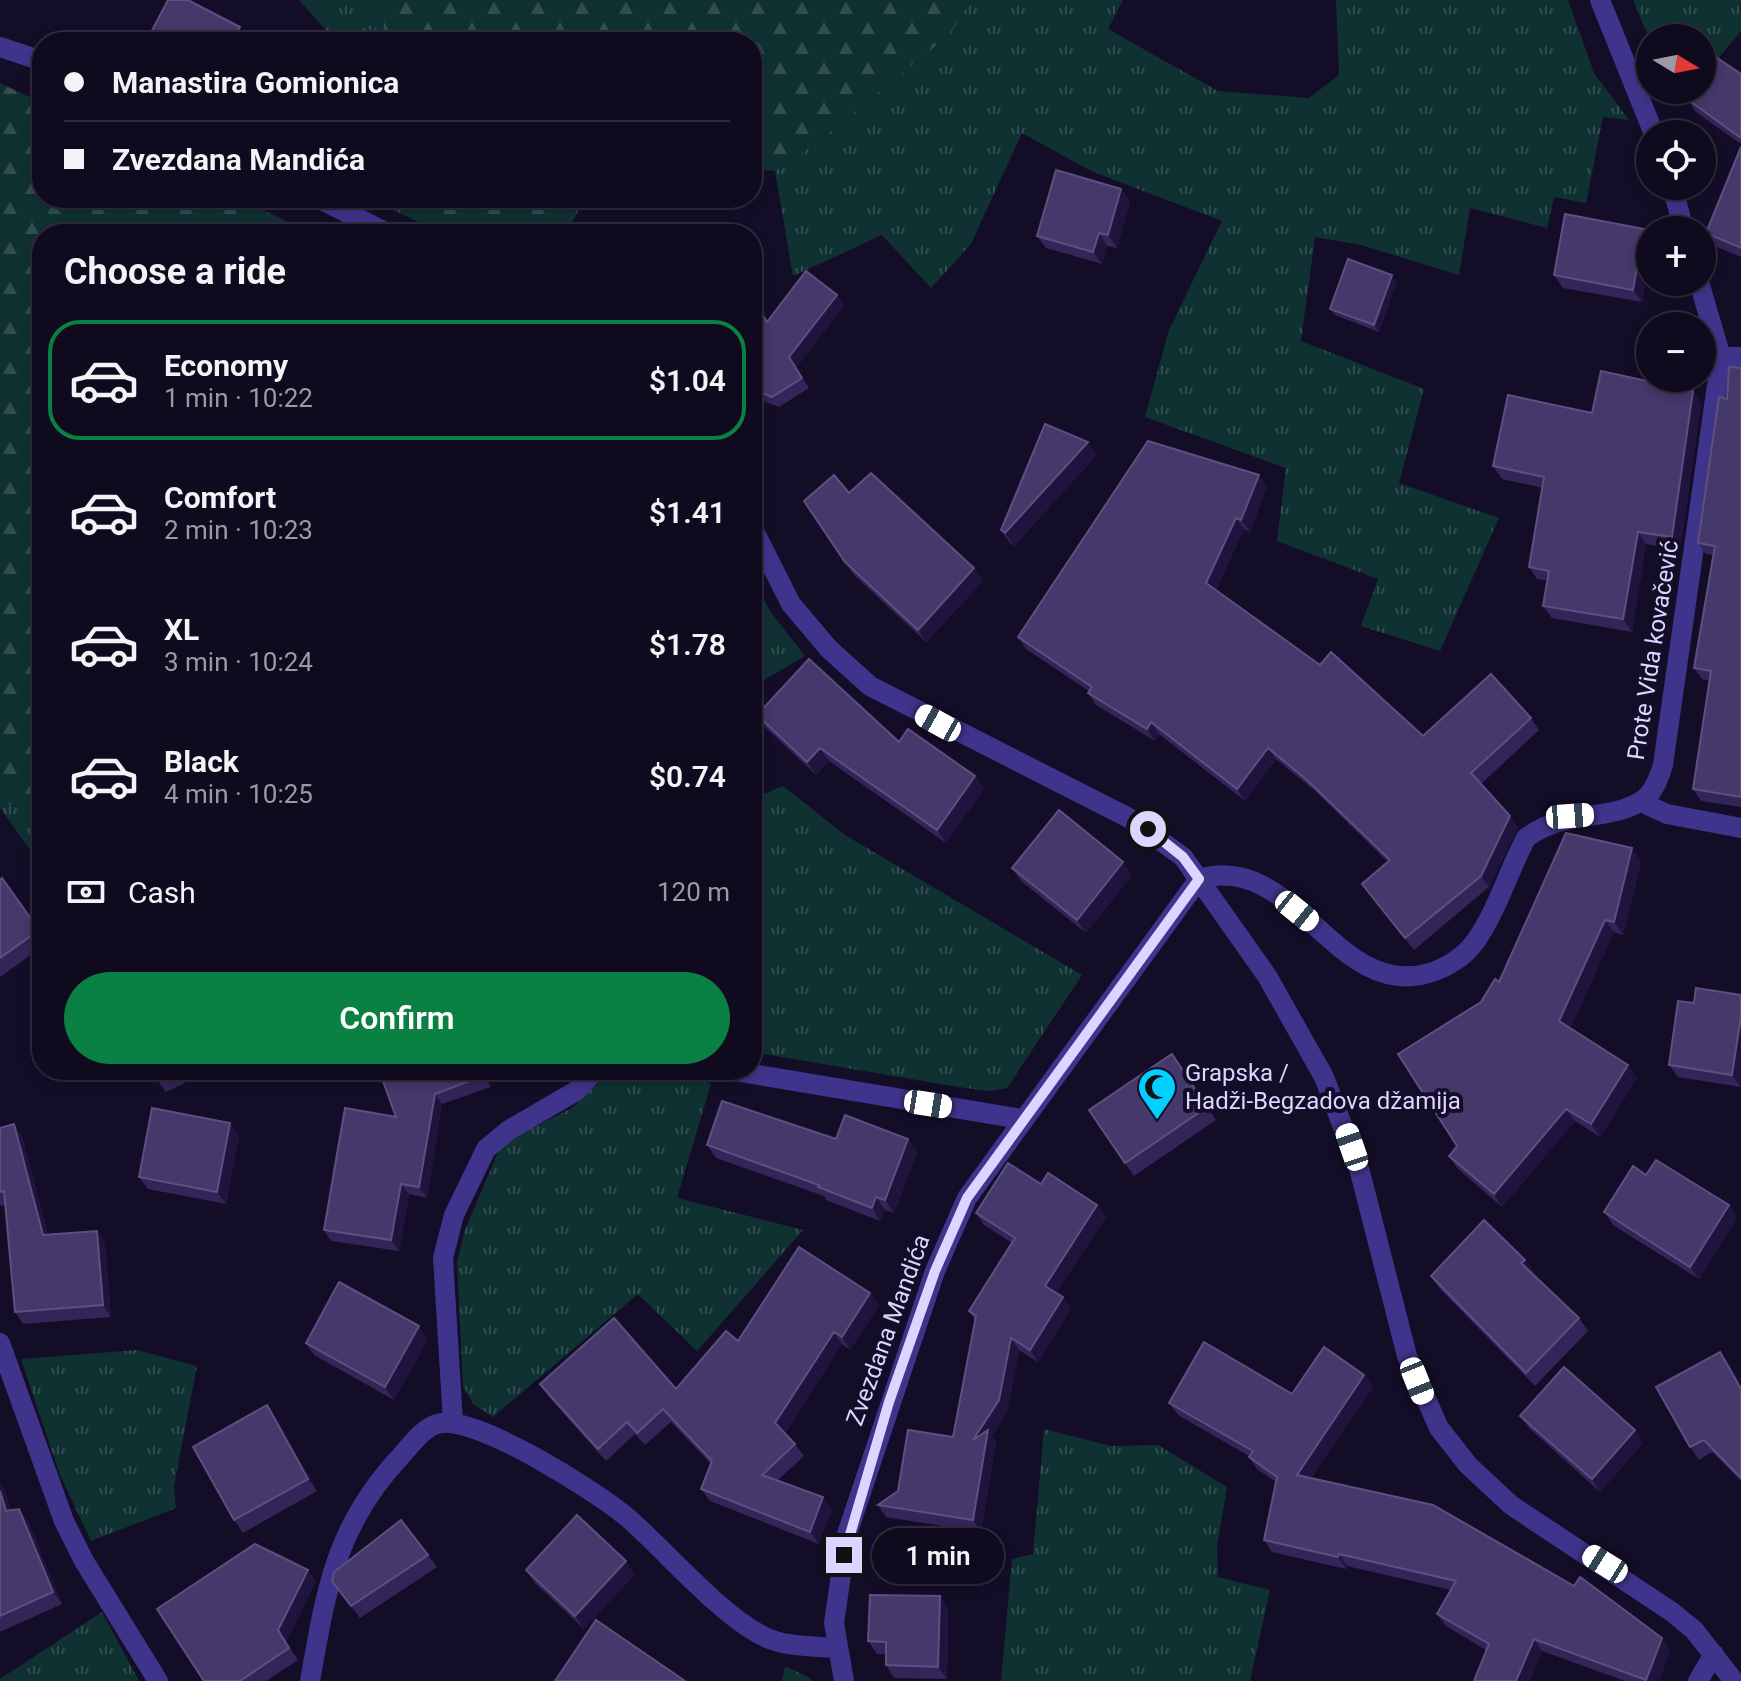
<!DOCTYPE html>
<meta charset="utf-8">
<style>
:root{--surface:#0f0a1e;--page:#181327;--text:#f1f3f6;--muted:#9b9aa4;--line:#2f2b3c;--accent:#0b8043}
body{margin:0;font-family:Roboto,sans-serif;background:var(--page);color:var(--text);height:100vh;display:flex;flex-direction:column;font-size:30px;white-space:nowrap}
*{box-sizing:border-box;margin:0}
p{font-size:26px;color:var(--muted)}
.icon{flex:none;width:44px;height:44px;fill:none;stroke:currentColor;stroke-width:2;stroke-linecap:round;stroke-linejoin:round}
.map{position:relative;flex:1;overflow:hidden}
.drawer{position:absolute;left:32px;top:224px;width:730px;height:856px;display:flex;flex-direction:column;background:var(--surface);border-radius:32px;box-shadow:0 4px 12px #0003,0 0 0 2px var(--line)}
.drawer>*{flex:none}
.guide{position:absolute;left:32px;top:32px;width:730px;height:176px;border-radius:32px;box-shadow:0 4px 12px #0003,0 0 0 2px var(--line);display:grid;align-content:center;height:176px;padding:0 32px;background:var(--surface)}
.needle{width:52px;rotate:100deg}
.buttons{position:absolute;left:1636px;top:24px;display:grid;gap:16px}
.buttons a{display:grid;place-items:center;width:80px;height:80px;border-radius:50%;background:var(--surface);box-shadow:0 4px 12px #0003,0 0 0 2px var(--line);font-size:40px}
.end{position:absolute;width:36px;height:36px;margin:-18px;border:10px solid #ddd4ff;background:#111;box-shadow:0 0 0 4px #111}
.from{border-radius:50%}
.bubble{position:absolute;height:56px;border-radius:28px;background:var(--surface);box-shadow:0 4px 12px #0003,0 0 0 2px var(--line);font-size:26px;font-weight:600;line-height:56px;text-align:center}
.car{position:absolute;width:24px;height:48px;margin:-24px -12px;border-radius:10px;box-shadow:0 0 6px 2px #0007;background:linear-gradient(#fff 24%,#345 0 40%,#fff 0 76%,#345 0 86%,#fff 0)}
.guide b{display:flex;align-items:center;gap:28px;height:76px;font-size:30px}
.guide b+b{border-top:2px solid var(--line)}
.guide i{width:20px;height:20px;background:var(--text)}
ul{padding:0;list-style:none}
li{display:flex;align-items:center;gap:24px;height:120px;margin:0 16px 12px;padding:0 16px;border:4px solid transparent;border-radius:32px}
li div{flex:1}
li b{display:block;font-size:30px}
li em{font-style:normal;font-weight:600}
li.active{border-color:var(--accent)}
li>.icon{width:72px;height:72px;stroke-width:1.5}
h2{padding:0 32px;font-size:36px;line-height:96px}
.pay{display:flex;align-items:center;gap:20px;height:88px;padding:0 32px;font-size:30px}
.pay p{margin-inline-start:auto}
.cta{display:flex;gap:16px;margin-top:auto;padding:16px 32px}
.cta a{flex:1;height:92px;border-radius:48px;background:var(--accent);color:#fff;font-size:32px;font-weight:600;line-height:92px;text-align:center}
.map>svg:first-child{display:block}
</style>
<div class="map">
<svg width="1741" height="1681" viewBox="0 0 1741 1681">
<defs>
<pattern id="grass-tufts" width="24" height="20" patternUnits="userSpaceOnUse" patternTransform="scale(2)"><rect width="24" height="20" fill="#103132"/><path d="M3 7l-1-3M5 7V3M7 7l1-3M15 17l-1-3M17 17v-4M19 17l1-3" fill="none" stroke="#324e51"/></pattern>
<pattern id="forest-firs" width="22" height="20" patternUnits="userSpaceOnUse" patternTransform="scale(2)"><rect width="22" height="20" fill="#103132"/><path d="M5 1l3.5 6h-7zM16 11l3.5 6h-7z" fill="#324e51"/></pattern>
</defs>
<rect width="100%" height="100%" fill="#140d28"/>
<path fill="url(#grass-tufts)" d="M299,0H382L385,42H320L326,30Z
M971,0H1123L1108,29L1218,91L1309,98L1339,75L1336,0H1568L1594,73L1629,120L1603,117L1586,203L1554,197L1547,228L1470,208L1459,275L1361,245L1315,237L1301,341L1424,389L1399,483L1499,518L1440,651L1361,626L1378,579L1277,541L1286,468L1145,417L1169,330L1222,221L1091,171L1022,133L971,244L931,288L882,235L793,276L775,171L816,143L949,35Z
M1633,0H1741V31L1702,78V38L1650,40Z
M369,198H433L424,225Z
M752,579L772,614L805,656L752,687Z
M783,786L845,835L1082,975L1007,1088L990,1091L959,1087L752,1052V799Z
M0,804L42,808V866L0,808Z
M612,1070H671L711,1084L677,1198L803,1230L697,1351L638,1294L493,1417L473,1404L463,1386L457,1262L465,1230L499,1150L521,1134L572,1108Z
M137,1350L197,1366L174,1486L176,1508L91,1541L60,1475L21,1359Z
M1044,1429L1111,1446L1158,1445L1227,1487L1217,1547L1218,1577L1270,1590L1250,1681H1001L1012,1559L1033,1554Z
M102,1612L139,1681H0V1679Z
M785,1666L810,1678L812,1681H782Z"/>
<path fill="url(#forest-firs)" d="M382,0H971L949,35L816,143L775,171L752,169V42H385Z
M0,83L42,103V198H238L313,234H42V808L0,804Z
M433,198H585L566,234H440L424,225Z"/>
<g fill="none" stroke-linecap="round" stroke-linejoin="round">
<path stroke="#3f348b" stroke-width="20" d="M1600,0L1654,134
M0,47L42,61
M1672,186L1684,230
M318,198L389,234
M1721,357H1741
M752,527L791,604L829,649L870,686L1129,818L1183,857L1267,976L1324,1077L1360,1172L1407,1356L1439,1428L1468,1465L1511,1505L1672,1612L1694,1630L1734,1681
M1641,802L1667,814L1741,828
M729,1070L1021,1119
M0,1343L64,1521L84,1561L158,1681
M453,1422L443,1258L454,1215L486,1149L509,1130L576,1091L596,1070
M310,1681C326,1591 335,1526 401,1456C411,1445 423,1428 437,1424C472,1412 599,1493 628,1518C668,1553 720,1615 765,1637C786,1647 813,1646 836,1648
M844,1681L834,1623L847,1534L935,1271L967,1198L1199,879C1295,850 1335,1001 1429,973C1446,968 1464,957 1475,942C1497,911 1508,872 1526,838C1565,809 1604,822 1640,802C1653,795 1659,778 1663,765L1721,357L1699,282
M1698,1681L1714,1654"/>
</g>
<path fill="#332558" d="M1741,74V144L1696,112L1687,99Z
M1741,147V257L1715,246L1706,233Z
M1121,189L1130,202L1117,248L1107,246L1102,264L1046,248L1037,236Z
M1650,237V258L1642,302L1563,288L1554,275Z
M1397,281L1379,332L1335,315L1330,309Z
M837,295L844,305L796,368L809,388L779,407L763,401L753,418L752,309L767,321Z
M1741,368V807L1701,801L1693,789L1710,681L1702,679L1694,668L1713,555L1706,554L1698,543L1727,399Z
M1701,404L1680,550L1646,544L1632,632L1552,618L1543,606L1548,581L1537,579L1529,567L1543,488L1502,479L1493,466L1592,413Z
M1097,455L1014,546L1010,543L1001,530Z
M1259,475L1267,487L1250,532L1244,529L1216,590L1320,665L1423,736L1531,718L1539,730L1481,784L1518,828L1489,887L1414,950L1362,884L1388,862L1315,791L1276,759L1245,801L1159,734L1155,741L1096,705L1088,693L1089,691L1026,649L1018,637Z
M849,493L974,568L983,581L926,642L854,575L804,501Z
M757,715L899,742L975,776L984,789L946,843L829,761L816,775L766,728Z
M1641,861L1623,935L1614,932L1570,1029L1637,1078L1600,1137L1575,1121L1502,1207L1457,1168L1449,1156L1457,1146L1481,1002L1499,982Z
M1012,868L1132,875L1086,933L1021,881Z
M2,878L42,933V947L0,977V880Z
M1694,1003L1741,1087L1678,1077L1669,1065Z
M1172,1054L1216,1120L1134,1176L1125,1163Z
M159,1070H211L166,1092L157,1080Z
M379,1070H490L485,1072L491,1087L442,1104L427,1198L409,1194L399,1251L331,1241L324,1230L396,1117Z
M230,1123L239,1136L226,1204L148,1189L139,1177Z
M0,1128L22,1136L48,1235L97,1231L105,1242L111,1317L23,1324L15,1312L5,1205L0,1206Z
M836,1139H908L917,1152L894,1213L885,1210L880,1221L826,1200L824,1196L716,1158L707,1145Z
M1646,1175L1729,1205L1737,1218L1699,1279L1613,1225L1604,1212Z
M1041,1184L1097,1205L1106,1217L1056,1293L1063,1297L1071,1309L1038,1362L1019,1350L1007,1412L992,1436L996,1442L981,1532L886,1517L878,1505L898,1491L953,1437L975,1320L969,1311L1012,1243L984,1225L976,1213Z
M1525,1260L1534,1272L1532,1274L1579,1318L1588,1331L1535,1386L1440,1289L1431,1276Z
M870,1293L879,1305L850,1350L842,1344L785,1433L795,1444L804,1456L778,1480L832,1509L819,1544L710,1501L701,1489L711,1464L671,1422L645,1445L635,1434L606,1461L548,1396L540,1384L676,1389L738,1341Z
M428,1339L394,1400L314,1355L306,1343Z
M1720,1352L1729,1364L1741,1386V1481L1712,1452L1699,1460L1690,1447Z
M1364,1375L1373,1387L1311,1478L1670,1650L1659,1681H1625L1542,1651L1530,1681H1474L1486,1650L1446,1626L1437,1614L1451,1590L1347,1566L1346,1569L1272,1552L1264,1540L1276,1482L1257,1469L1249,1457V1456L1178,1415L1169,1403L1292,1394Z
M267,1405L276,1418L317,1491L243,1533L234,1520Z
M1520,1416L1643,1443L1600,1492L1529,1428Z
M0,1483L5,1490L11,1510L19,1509L28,1521L62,1604L0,1632Z
M428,1555L437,1567L360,1618L332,1581Z
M526,1570L635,1574L584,1629L534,1582Z
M316,1581L286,1642L298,1660L266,1681H204Z
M948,1609L947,1679L894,1678L886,1665V1654H877L868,1641Z"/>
<path fill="#1f143d" d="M240,27L248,38L246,42H232Z
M1121,189L1130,202L1117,248L1108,235Z
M1644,229L1650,237V258L1642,302L1633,290Z
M1099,233L1107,246L1102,264L1093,252Z
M1392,275L1397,281L1379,332L1374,325Z
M837,295L844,305L796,368L809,388L789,357Z
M756,390L763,401L753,418L752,396Z
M1693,391L1701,404L1680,550L1672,537Z
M1088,442L1097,455L1014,546L1005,533Z
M1259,475L1267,487L1250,532L1241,520Z
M1236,518L1244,529L1214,594L1206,583Z
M1638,532L1646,544L1632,632L1623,619Z
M974,568L983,581L926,642L918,630Z
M1151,722L1159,734L1155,741L1147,729Z
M820,748L829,761L816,775L807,762Z
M1268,748L1276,759L1245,801L1237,789Z
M975,776L984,789L946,843L937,830Z
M1510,816L1518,828L1489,887L1481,876Z
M1632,848L1641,861L1623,935L1614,922Z
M1123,862L1132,875L1086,933L1077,920Z
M1605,920L1614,932L1568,1034L1559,1021Z
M1741,1016V1087L1732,1075Z
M1628,1065L1637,1078L1600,1137L1591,1124Z
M481,1070H484L485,1072L491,1087L483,1076Z
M435,1094L442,1104L427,1198L419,1187Z
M1566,1109L1575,1121L1502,1207L1494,1194Z
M230,1123L239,1136L226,1204L217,1192Z
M14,1124L22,1136L51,1247L43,1235Z
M908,1139L917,1152L894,1213L885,1200Z
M401,1184L409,1194L399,1251L391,1240Z
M876,1197L885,1210L880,1221L872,1208Z
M1097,1205L1106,1217L1053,1298L1045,1286Z
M1729,1205L1737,1218L1699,1279L1690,1267Z
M97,1231L105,1242L111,1317L103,1305Z
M1525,1260L1534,1272L1530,1276L1521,1263Z
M870,1293L879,1305L850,1350L842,1337Z
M1063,1297L1071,1309L1038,1362L1030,1350Z
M419,1326L428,1339L394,1400L385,1387Z
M834,1332L842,1344L784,1435L775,1423Z
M1011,1338L1019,1350L1007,1412L992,1436L996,1442L981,1532L973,1520V1440Z
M1720,1352L1729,1364L1741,1386V1389Z
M1364,1375L1373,1387L1305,1487L1297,1475Z
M267,1405L276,1418L317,1491L308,1479Z
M1635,1430L1643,1443L1600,1492L1592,1479Z
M0,1483L5,1490L15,1524L6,1511L0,1491Z
M823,1497L832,1509L819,1544L810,1532Z
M19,1509L28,1521L62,1604L53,1592Z
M1339,1554L1347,1566L1346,1569L1338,1557Z
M626,1561L635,1574L584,1629L575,1616Z
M308,1570L316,1581L286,1642L298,1660L278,1630Z
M940,1596L948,1609L947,1679L938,1667Z
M1662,1638L1670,1650L1659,1681H1647L1646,1680Z
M1534,1639L1542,1651L1530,1681H1516Z"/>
<path fill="#45386a" stroke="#5d5081" stroke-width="2" d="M168,0H188L240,27L232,42H146Z
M1716,57L1741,74V138L1687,99L1693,90H1702V77Z
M1741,147V248L1706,233Z
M1056,170L1121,189L1108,235L1099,233L1093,252L1037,236Z
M1565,214L1644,229L1633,290L1554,275Z
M1348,259L1392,275L1374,325L1330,309Z
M806,271L837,295L789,357L802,378L772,397L756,390L752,396V309L757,306L767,322Z
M1729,367L1741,368V797L1693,789L1711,671L1694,668L1715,546L1698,543L1719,397L1727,399Z
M1601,371L1693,391L1672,537L1638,532L1623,619L1543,606L1549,571L1529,567L1544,477L1493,466L1508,395L1592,413Z
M1045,424L1088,442L1005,533L1001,530Z
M1148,441L1259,475L1241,520L1236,518L1206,583L1320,665L1331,652L1423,736L1491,674L1531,718L1471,773L1510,816L1481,876L1405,938L1362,884L1390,860L1307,780L1268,748L1237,789L1151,722L1147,729L1088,693L1092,687L1018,637Z
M871,473L974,568L918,630L845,562L804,501L834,475L849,493Z
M809,659L899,742L908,729L975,776L937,830L820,748L807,762L757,715Z
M1059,810L1123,862L1077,920L1012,868Z
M1566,833L1632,848L1614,922L1605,920L1559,1021L1628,1065L1591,1124L1566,1109L1494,1194L1449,1156L1457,1146L1398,1054L1481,1002L1495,979L1499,982Z
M2,878L39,930L0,958V880Z
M1696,988L1741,995V1016L1732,1075L1669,1065L1678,1001L1694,1003Z
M1172,1054L1207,1107L1125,1163L1089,1110Z
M159,1070H177L157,1080Z
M379,1070H481L483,1076L435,1094L419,1187L401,1184L391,1240L324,1230L345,1108L396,1117Z
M722,1101L836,1139L845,1115L908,1139L885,1200L876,1197L872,1208L818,1187L819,1185L707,1145Z
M152,1108L230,1123L217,1192L139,1177Z
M14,1124L43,1235L97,1231L103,1305L15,1312L4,1191L0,1192V1128Z
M1656,1160L1729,1205L1690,1267L1604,1212L1633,1166L1646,1175Z
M1008,1163L1041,1184L1048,1173L1097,1205L1045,1286L1063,1297L1030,1350L1011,1338L999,1400L973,1440L988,1430L973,1520L878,1505L898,1491L908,1430L953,1437L976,1316L969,1311L1015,1238L976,1213Z
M1484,1220L1525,1260L1521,1263L1579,1318L1526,1373L1431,1276Z
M799,1247L870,1293L842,1337L834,1332L775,1423L795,1444L762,1475L823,1497L810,1532L701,1489L712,1461L663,1409L637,1433L627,1422L598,1449L540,1384L614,1318L676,1389L726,1331L738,1341Z
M339,1282L419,1326L385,1387L306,1343Z
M1204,1342L1292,1394L1324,1347L1364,1375L1297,1475L1433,1505L1574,1586L1580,1577L1662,1638L1646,1680L1534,1639L1516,1681H1474L1489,1644L1437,1614L1456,1581L1339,1554L1338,1557L1264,1540L1277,1477L1249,1457L1253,1451L1169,1403Z
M1720,1352L1741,1389V1478L1704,1440L1690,1447L1656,1387Z
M1564,1367L1635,1430L1592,1479L1520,1416Z
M267,1405L308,1479L234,1520L193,1447Z
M0,1491L6,1511L19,1509L53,1592L0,1616Z
M577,1515L626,1561L575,1616L526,1570Z
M401,1520L428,1555L351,1606L332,1581L334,1572Z
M255,1544L308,1570L278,1630L289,1648L240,1681H204L157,1609Z
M870,1595L940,1596L938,1667L886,1665V1642L868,1641Z
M596,1620L685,1681H555Z"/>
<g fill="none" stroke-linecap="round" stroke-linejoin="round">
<path stroke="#ddd4ff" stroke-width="10" d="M844,1555L889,1402L935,1271L967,1198L1199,879L1183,857L1148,829"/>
</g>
<defs>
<symbol id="mosque-pin" viewBox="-11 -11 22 30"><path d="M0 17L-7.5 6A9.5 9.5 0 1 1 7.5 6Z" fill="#00cfff" stroke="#140d28"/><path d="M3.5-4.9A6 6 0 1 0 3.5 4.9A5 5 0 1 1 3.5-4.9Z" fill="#111"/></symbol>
</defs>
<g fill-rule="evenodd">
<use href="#mosque-pin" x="1135" y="1065" width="44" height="60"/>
</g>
<g text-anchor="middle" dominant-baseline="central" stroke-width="8" stroke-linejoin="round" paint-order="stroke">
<g font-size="24" fill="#ddd4ff" stroke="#140d28">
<text transform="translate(1653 650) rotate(-81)">Prote Vida kovačević</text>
<text transform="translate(888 1330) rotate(-70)">Zvezdana Mandića</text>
</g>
<g font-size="24" fill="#ddd4ff" stroke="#140d28" text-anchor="start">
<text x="1185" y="1073">Grapska /<tspan x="1185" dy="28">Hadži-Begzadova džamija</tspan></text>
</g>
</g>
</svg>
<div class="buttons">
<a><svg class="needle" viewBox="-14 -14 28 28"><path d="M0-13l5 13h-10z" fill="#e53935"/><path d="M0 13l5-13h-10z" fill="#9b9aa4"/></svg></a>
<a><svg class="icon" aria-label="locate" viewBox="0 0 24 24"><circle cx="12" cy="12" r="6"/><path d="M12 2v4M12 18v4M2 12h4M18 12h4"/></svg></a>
<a>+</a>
<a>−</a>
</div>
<i class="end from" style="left:1148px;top:829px"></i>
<i class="end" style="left:844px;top:1555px"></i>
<div class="bubble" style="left:872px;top:1528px;width:132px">1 min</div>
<i class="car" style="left:938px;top:723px;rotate:299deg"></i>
<i class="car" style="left:1570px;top:816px;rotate:86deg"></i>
<i class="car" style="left:1297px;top:911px;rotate:129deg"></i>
<i class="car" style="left:928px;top:1104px;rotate:99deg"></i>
<i class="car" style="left:1352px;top:1147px;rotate:341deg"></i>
<i class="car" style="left:1417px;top:1381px;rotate:158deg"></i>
<i class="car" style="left:1605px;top:1564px;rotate:302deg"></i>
<div class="guide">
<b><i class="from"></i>Manastira Gomionica</b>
<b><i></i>Zvezdana Mandića</b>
</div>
<section class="drawer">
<h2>Choose a ride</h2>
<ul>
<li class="active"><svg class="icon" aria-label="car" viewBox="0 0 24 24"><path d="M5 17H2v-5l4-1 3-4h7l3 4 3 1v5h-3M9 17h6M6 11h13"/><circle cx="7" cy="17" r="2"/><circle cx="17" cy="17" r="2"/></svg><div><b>Economy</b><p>1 min · 10:22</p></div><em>$1.04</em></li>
<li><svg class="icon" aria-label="car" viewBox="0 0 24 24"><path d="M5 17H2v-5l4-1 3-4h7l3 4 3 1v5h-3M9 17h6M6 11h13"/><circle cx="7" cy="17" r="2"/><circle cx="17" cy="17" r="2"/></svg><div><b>Comfort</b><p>2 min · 10:23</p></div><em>$1.41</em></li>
<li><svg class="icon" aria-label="car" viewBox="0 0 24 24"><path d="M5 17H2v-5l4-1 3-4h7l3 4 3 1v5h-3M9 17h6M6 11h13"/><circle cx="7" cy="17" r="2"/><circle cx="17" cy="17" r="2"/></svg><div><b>XL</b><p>3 min · 10:24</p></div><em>$1.78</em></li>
<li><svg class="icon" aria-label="car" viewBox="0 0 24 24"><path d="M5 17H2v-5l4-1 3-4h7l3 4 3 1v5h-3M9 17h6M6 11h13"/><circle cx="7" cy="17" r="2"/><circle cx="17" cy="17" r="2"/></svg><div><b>Black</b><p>4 min · 10:25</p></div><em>$0.74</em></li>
</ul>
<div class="pay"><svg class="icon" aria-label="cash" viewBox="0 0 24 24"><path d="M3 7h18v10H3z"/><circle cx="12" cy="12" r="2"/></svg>Cash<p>120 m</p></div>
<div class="cta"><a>Confirm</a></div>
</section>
</div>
